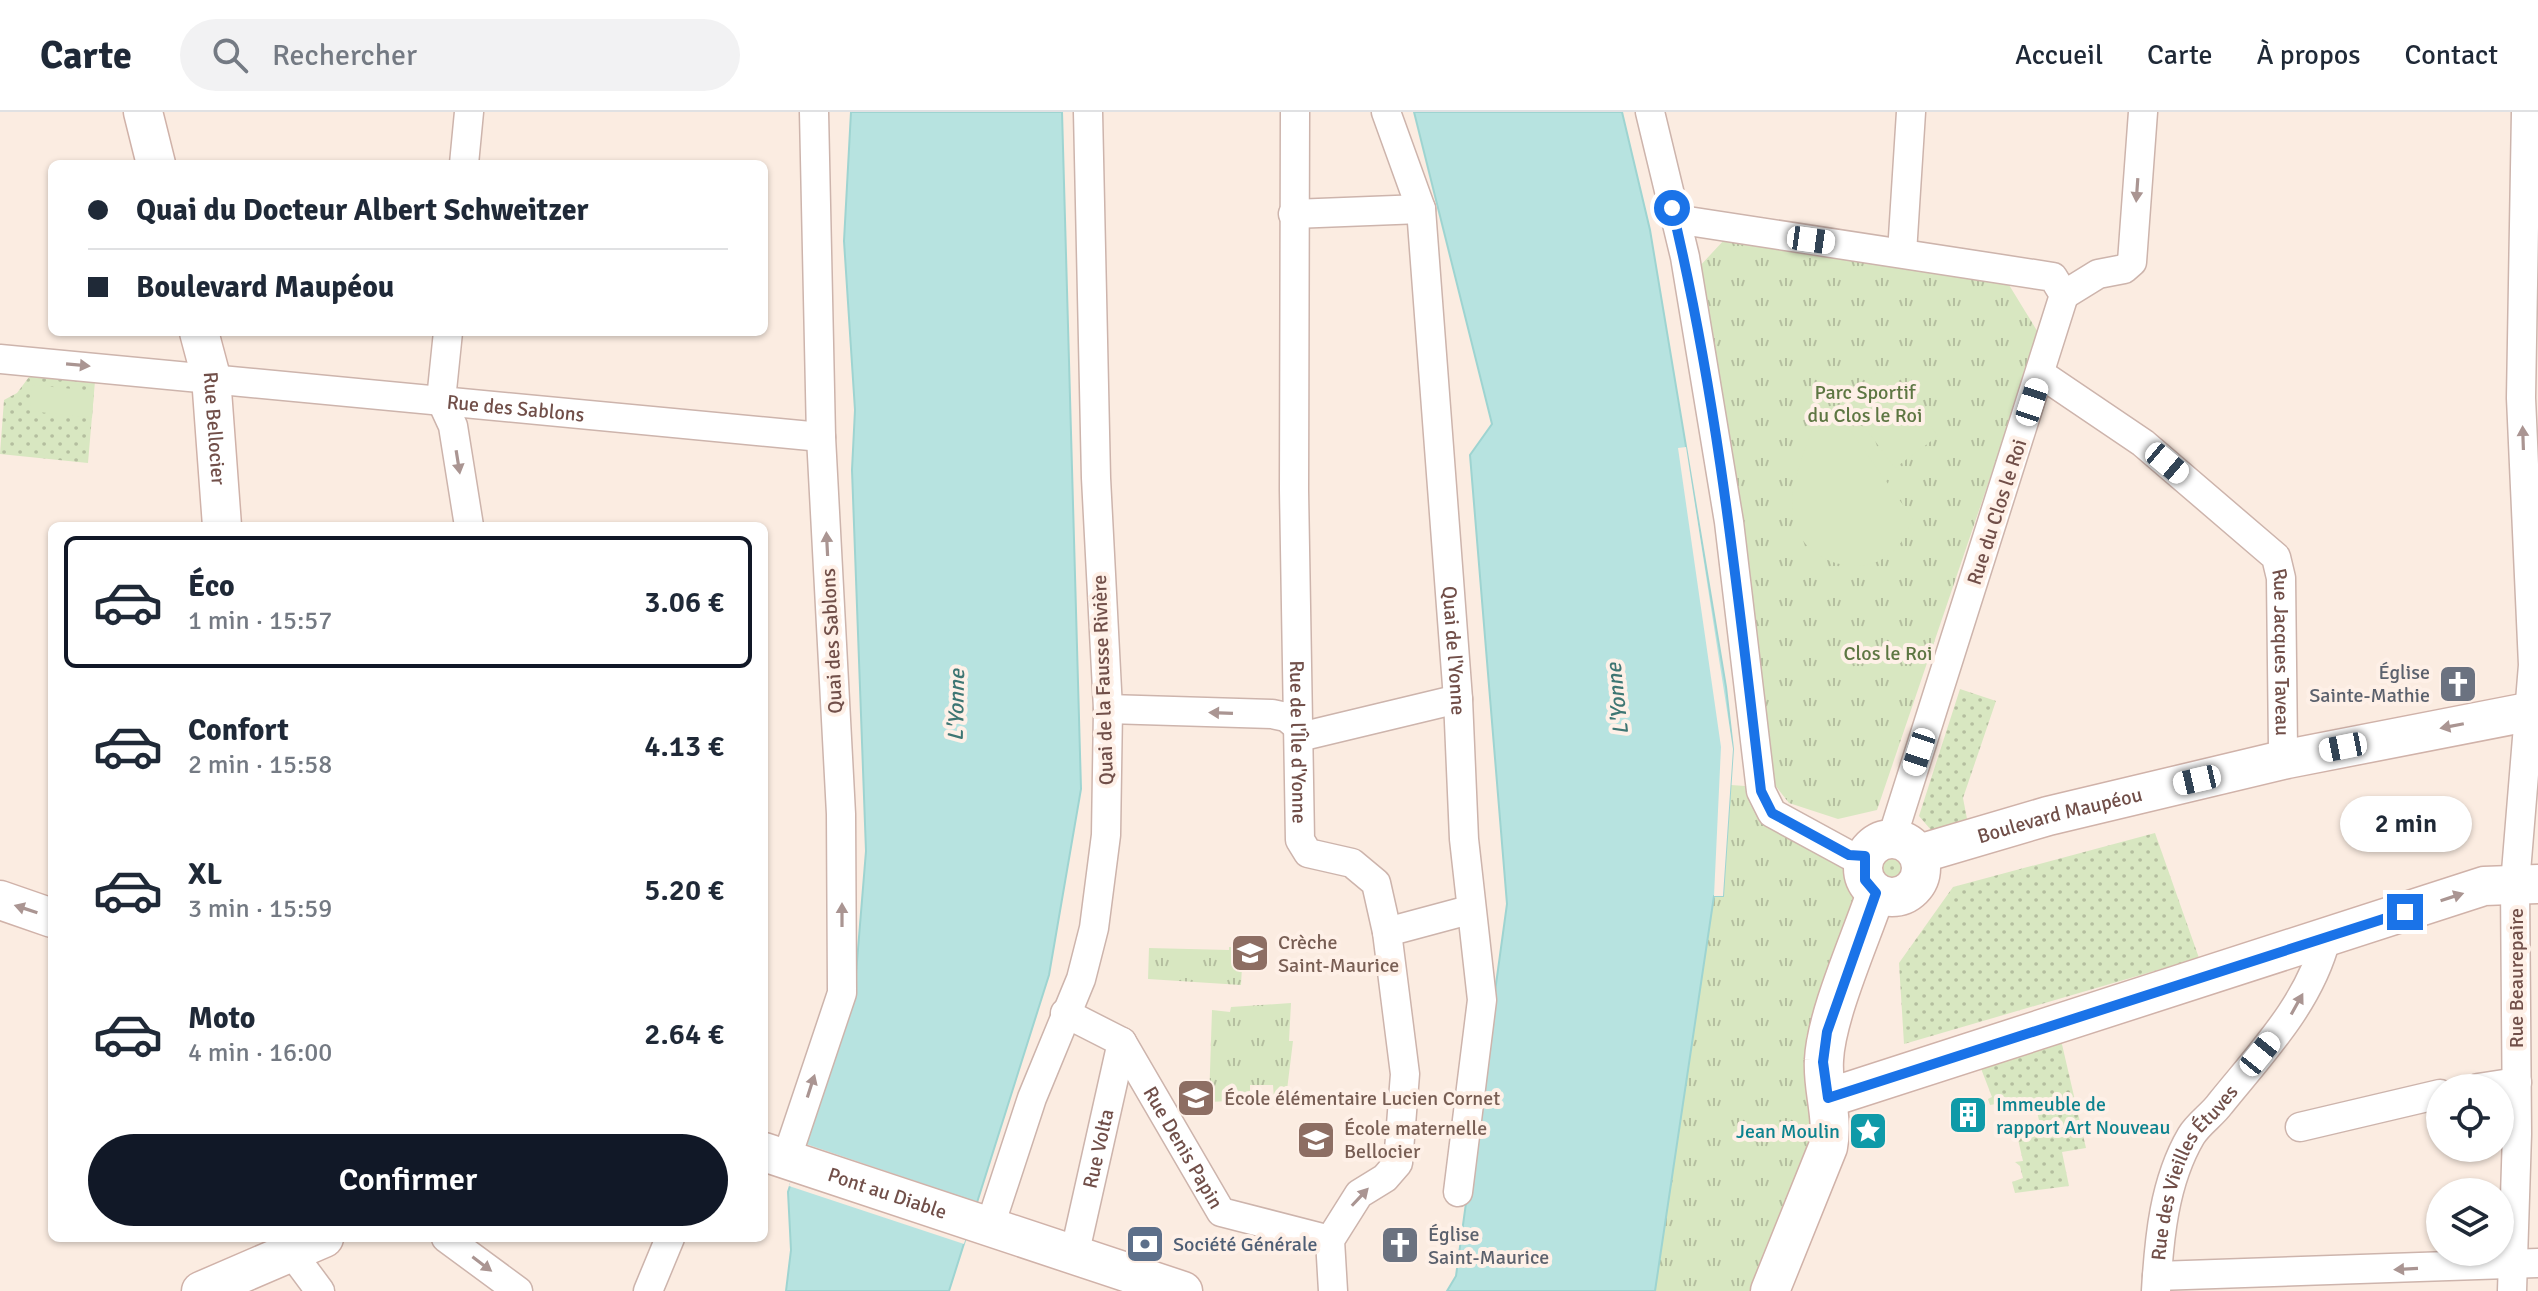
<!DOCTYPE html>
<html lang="fr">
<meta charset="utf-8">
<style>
:root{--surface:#fff;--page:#f2f2f3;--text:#1f2937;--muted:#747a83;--line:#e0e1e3;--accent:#111827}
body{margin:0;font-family:Signika,sans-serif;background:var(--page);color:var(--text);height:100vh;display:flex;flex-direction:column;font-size:30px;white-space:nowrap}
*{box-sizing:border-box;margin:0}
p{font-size:26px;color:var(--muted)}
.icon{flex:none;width:44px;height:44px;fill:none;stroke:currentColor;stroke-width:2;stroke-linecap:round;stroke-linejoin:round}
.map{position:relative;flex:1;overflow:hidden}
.drawer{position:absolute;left:48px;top:410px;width:720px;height:720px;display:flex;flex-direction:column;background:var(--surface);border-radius:12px;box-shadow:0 2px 6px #0004}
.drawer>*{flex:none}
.banner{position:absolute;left:48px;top:48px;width:720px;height:176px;border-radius:12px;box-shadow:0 2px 6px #0004;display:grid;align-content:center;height:176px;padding:0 40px;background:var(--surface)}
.controls{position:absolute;left:2426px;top:962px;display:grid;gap:16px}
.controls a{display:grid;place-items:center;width:88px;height:88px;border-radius:50%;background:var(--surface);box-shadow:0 2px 6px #0004;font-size:40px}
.end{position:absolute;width:36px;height:36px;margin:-18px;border:10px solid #1a73e8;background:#fff;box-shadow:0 0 0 4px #fff}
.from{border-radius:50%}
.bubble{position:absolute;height:56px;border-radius:28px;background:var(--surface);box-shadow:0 2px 6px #0004;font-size:26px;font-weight:600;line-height:56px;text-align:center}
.car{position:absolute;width:24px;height:48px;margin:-24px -12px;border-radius:10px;box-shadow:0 0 6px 2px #0007;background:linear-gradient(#fff 24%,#345 0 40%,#fff 0 76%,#345 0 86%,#fff 0)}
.banner b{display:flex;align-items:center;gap:28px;height:76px;font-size:30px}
.banner b+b{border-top:2px solid var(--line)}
.banner i{width:20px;height:20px;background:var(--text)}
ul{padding:14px 0 0;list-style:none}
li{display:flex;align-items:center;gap:24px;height:132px;margin:0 16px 12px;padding:0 24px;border:4px solid transparent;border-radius:12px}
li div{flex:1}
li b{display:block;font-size:30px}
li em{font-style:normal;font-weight:600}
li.on{border-color:var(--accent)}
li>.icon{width:72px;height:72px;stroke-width:1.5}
.button{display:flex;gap:16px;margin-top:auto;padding:16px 40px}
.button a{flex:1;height:92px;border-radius:48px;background:var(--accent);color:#fff;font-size:32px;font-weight:600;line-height:92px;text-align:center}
header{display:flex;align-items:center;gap:48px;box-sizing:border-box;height:112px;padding:0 40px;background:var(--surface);border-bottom:2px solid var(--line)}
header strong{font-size:38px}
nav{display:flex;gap:44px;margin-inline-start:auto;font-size:28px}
.search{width:560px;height:72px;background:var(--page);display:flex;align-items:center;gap:20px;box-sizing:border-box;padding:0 28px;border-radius:44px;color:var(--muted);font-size:30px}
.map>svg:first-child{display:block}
</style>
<header>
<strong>Carte</strong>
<div class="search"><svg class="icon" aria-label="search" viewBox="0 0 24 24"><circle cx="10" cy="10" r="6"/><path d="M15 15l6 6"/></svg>Rechercher</div>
<nav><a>Accueil</a><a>Carte</a><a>À propos</a><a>Contact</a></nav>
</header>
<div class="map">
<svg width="2538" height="1179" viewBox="0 0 2538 1179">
<defs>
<pattern id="grass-dots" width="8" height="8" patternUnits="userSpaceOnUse" patternTransform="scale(2)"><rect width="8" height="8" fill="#d8e7c1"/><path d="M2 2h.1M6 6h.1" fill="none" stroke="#b4be9f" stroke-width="1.8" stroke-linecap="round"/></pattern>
<pattern id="park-tufts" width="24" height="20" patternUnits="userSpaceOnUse" patternTransform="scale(2)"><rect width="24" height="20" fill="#d8e7c1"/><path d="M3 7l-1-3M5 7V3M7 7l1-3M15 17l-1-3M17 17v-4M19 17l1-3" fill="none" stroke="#b4be9f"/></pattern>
</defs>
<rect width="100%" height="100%" fill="#fbece1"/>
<path fill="url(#grass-dots)" d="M32,261L95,269L88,351L0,342L4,288L17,281Z
M1960,577L1996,589L1963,686L1967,707L1931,718L1919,704Z
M2155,721L2199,846L1904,932L1899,851L1953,775Z
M1872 755a20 20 0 1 1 40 0a20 20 0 1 1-40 0Z
M2061,928L2086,1036L2062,1040L2069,1074L2015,1081L2012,1070L2023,1066L2020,1054L2015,1050L2023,1049L2017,1023L2041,1016L2037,1000L2030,1001L2026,986L2019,987L2020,993L1997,998L1996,992L1990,993L1988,987L1992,985L1980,954Z"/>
<path fill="url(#park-tufts)" d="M1725,127L2006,168L2039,222L1877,698L1838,707L1789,691L1771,668L1698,156Z
M1731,673L1745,674L1762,708L1843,749L1847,772L1855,789L1849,816L1806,925L1816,1012L1805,1055L1753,1179H1655L1714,784H1723Z
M1229,835L1243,836L1241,873L1148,867L1149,836L1229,838Z
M1291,891L1289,929H1293L1286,986L1274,987L1273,973H1250V988L1209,990L1212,898L1230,900L1231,895Z"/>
<path fill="#d8e7c1" d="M1886,254L1938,324L1895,356L1843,286Z
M32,273L94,279L92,306L30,299Z
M1837,300L1913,407C1907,420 1902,433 1889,443C1857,467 1803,449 1794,409C1786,378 1805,341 1814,312Z"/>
<path fill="#b7e3e0" stroke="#9ed4d1" stroke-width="2" d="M851,0H1062L1081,677L1049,863L949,1179H786L791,1138L788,1080L855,874L866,739L852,358L855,298L844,129Z
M1414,0H1622L1650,118L1726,575L1733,637L1723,784H1714L1655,1179H1447L1456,1164L1507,792L1470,343L1492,312Z"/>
<path fill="#fbece1" d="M1686,335L1733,637L1723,784H1714L1721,635L1678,336Z
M803,1031L977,1090L964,1132L789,1074Z"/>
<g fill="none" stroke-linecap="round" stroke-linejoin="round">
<defs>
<g id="street">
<path id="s1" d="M1295,0L1294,378L1300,728L1308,741L1352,751L1376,771L1387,820L1405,962L1398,1051L1385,1066L1359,1082L1330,1128L1333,1179"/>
<path id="s2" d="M1386,0L1421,97L1458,587L1464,727L1482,888L1458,1080"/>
<path d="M1650,0L1685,145L1729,410L1761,679L1772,701L1849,743L1865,744"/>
<path d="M464,52L469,0"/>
<path d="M1293,102L1421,97"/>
<path d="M1675,107L2053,165L2064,183L1892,726"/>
<path d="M1902,141L1911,0"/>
<path d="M2064,183L2098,162L2124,157L2132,150L2143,0"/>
<path d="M448,220L441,288L453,314L469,414"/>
<path id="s3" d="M0,247L821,325"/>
<path id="s4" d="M2041,262L2143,331L2276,445L2281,466L2283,637L2287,647"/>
<path d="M1108,597L1272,602L1286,605L1308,623L1458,587"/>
<path d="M1387,820L1469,798"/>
<path id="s5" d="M1065,901L1122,930L1221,1100L1330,1128"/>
<path d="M2478,976L2517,970"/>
<path d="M2300,1015L2440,982"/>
<path d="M786,1048L842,881L841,702L821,325L814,0"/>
<path d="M989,1117L1032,986L1081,867L1094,816L1106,723L1108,597L1096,366L1088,0"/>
<path d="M446,1126L518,1179"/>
<path d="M291,1140L320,1179"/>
<path id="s6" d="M1074,1144L1122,930"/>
<path d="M2157,1164L2538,1151"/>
<path d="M648,1179L670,1126"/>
<path id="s7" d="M2156,1179C2159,1127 2164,1070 2191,1024C2198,1012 2212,1003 2220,992C2261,941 2309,892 2326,827"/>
<path d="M2512,1179L2517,1022L2515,772L2533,553L2521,286L2526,0"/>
</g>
<g id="secondary">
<path d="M143,0L156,52"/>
<path id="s8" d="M199,220L211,265L222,414"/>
<circle cx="1892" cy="756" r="29"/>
<path id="s9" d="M1919,742L2048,704L2287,647L2538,598"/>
<path d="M0,788L52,806"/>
<path d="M1828,986L2484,774L2538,772"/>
<path id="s10" d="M764,1040L1183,1179"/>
<path d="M201,1179L324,1126"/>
<path d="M1770,1179L1828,1035C1834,1005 1822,977 1824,948C1826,903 1861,826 1876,781"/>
</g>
</defs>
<use href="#street" stroke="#cdb4ac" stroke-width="31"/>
<use href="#secondary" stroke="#d0b2a9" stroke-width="41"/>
<use href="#street" stroke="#fff" stroke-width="28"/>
<use href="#secondary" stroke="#fff" stroke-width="38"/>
</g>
<defs><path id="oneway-solid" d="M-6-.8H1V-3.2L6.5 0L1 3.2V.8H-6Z" transform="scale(2)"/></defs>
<g fill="#aa9592">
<use href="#oneway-solid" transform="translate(2137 78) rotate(94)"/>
<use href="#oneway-solid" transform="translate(78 253) rotate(5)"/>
<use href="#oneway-solid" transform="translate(2523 326) rotate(-92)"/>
<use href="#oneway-solid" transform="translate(458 350) rotate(81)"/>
<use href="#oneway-solid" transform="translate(827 432) rotate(-93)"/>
<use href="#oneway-solid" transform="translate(1221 601) rotate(-178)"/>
<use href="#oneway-solid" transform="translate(2452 614) rotate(169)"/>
<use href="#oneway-solid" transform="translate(2452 785) rotate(-18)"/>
<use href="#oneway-solid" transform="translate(26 797) rotate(-162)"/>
<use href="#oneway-solid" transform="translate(842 803) rotate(-90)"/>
<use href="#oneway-solid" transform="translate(2297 892) rotate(-61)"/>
<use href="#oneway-solid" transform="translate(811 974) rotate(-72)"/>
<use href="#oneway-solid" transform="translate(1360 1085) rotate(-47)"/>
<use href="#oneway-solid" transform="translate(482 1152) rotate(37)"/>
<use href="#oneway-solid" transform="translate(2406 1157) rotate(177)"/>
</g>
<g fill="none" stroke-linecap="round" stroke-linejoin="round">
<path stroke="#1a73e8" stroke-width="10" d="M1672,96C1718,287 1738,484 1761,679L1772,701L1849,743L1865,744V768L1876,781L1827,920L1823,950L1828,986L2405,800"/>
</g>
<defs>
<symbol id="church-square" viewBox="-11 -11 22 22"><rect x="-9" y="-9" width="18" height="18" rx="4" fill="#6b7280" stroke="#fef0e7"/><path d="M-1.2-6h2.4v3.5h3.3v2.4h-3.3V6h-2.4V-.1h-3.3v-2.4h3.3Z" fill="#fff"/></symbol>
<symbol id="school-square" viewBox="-11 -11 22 22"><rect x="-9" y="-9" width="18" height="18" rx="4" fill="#8d6e63" stroke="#fef0e7"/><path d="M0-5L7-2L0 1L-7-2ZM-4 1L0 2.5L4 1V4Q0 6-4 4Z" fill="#fff"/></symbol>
<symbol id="building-square" viewBox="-11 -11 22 22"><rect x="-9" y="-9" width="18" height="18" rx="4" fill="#0f9aa8" stroke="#fef0e7"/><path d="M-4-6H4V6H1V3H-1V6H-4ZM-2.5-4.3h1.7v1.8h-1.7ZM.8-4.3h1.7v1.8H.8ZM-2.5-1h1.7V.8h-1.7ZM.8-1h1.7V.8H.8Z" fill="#fff"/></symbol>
<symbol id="sight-square" viewBox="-11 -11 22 22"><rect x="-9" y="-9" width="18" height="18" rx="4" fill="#0f9aa8" stroke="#fef0e7"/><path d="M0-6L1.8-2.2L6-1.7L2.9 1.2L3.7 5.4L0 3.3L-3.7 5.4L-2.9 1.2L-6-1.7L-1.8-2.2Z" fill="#fff"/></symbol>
<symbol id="bank-square" viewBox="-11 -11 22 22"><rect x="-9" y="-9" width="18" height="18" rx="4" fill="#5c6f8a" stroke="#fef0e7"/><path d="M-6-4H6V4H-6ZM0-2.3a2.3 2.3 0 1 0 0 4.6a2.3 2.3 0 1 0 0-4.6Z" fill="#fff"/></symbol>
</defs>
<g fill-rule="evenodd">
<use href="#church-square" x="2436" y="550" width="44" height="44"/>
<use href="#school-square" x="1228" y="819" width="44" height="44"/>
<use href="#school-square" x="1174" y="964" width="44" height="44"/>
<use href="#building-square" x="1946" y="981" width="44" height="44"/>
<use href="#sight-square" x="1846" y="997" width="44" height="44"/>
<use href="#school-square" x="1294" y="1006" width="44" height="44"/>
<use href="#bank-square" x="1123" y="1110" width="44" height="44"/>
<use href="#church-square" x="1378" y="1111" width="44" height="44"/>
</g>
<g text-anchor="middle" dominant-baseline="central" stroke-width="8" stroke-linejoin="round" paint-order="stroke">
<g font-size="20" fill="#5d7642" stroke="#fef0e7">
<text x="1865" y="280">Parc Sportif<tspan x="1865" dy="23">du Clos le Roi</tspan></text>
<text x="1888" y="541">Clos le Roi</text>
</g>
<g font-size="20" fill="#714f49" stroke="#fef0e7">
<text stroke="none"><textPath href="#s3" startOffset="518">Rue des Sablons</textPath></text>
<text stroke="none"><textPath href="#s8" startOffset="98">Rue Bellocier</textPath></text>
<text transform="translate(1997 400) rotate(-72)">Rue du Clos le Roi</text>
<text transform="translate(832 529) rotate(-93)">Quai des Sablons</text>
<text stroke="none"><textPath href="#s2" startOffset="546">Quai de l'Yonne</textPath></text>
<text stroke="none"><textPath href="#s4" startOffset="394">Rue Jacques Taveau</textPath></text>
<text transform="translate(1103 568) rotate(-92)">Quai de la Fausse Rivière</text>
<text stroke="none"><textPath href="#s1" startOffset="630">Rue de l'Île d'Yonne</textPath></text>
<text stroke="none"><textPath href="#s9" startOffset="146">Boulevard Maupéou</textPath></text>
<text transform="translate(2516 866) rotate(-90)">Rue Beaurepaire</text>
<text stroke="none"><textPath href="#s5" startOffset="186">Rue Denis Papin</textPath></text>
<text stroke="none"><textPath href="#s6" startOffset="110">Rue Volta</textPath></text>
<text stroke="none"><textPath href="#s7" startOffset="128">Rue des Vieilles Étuves</textPath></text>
<text stroke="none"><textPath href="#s10" startOffset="130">Pont au Diable</textPath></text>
</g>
<g font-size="20" fill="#5b616d" stroke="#fef0e7" text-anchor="end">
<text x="2430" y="560">Église<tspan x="2430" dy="23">Sainte-Mathie</tspan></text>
<text x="1428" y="1122" text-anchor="start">Église<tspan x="1428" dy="23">Saint-Maurice</tspan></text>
</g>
<g font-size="20" fill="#785e54" stroke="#fef0e7" text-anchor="start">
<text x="1278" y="830">Crèche<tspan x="1278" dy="23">Saint-Maurice</tspan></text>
<text x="1224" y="986">École élémentaire Lucien Cornet</text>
<text x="1344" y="1016">École maternelle<tspan x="1344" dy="23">Bellocier</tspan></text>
</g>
<g font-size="20" fill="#0d838f" stroke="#fef0e7" text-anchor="start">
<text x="1996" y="992">Immeuble de<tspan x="1996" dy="23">rapport Art Nouveau</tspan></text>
<text x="1840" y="1019" text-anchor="end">Jean Moulin</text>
</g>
<g font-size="20" fill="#4e5e75" stroke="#fef0e7" text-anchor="start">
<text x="1173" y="1132">Société Générale</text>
</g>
<g font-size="22" font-style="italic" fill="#3e7673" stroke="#fef0e7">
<text transform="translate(1617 587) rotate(-96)">L'Yonne</text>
<text transform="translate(956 593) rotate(-89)">L'Yonne</text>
</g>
</g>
</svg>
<div class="controls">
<a><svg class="icon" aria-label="locate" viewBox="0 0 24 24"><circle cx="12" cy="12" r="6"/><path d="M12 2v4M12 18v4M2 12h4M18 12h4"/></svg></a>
<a><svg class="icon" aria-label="layers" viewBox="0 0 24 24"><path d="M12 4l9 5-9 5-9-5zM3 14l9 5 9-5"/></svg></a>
</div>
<i class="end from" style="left:1672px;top:96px"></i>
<i class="end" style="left:2405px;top:800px"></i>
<div class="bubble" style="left:2340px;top:684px;width:132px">2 min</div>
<i class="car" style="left:1811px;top:128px;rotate:98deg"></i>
<i class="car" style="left:2032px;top:290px;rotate:18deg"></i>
<i class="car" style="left:2167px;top:351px;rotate:130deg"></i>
<i class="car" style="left:2343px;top:635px;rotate:259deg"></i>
<i class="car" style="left:1919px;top:640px;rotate:198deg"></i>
<i class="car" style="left:2197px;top:668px;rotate:257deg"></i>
<i class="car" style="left:2260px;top:942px;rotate:39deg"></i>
<div class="banner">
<b><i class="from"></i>Quai du Docteur Albert Schweitzer</b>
<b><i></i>Boulevard Maupéou</b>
</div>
<section class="drawer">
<ul>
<li class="on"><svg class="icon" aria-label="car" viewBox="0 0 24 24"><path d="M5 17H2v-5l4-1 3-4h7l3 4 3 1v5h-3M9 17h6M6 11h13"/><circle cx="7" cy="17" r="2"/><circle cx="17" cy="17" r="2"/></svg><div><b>Éco</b><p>1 min · 15:57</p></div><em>3.06 €</em></li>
<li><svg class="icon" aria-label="car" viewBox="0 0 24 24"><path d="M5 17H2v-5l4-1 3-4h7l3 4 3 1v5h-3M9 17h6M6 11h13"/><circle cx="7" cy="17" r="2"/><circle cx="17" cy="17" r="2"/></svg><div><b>Confort</b><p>2 min · 15:58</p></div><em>4.13 €</em></li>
<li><svg class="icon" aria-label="car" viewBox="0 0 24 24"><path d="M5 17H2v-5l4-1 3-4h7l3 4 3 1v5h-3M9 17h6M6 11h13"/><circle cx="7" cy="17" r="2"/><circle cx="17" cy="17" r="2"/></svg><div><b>XL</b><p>3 min · 15:59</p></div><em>5.20 €</em></li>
<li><svg class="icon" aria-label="car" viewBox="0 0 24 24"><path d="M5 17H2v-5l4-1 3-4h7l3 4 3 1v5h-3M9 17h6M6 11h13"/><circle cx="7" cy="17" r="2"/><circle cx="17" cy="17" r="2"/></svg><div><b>Moto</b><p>4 min · 16:00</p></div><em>2.64 €</em></li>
</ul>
<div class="button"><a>Confirmer</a></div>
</section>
</div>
